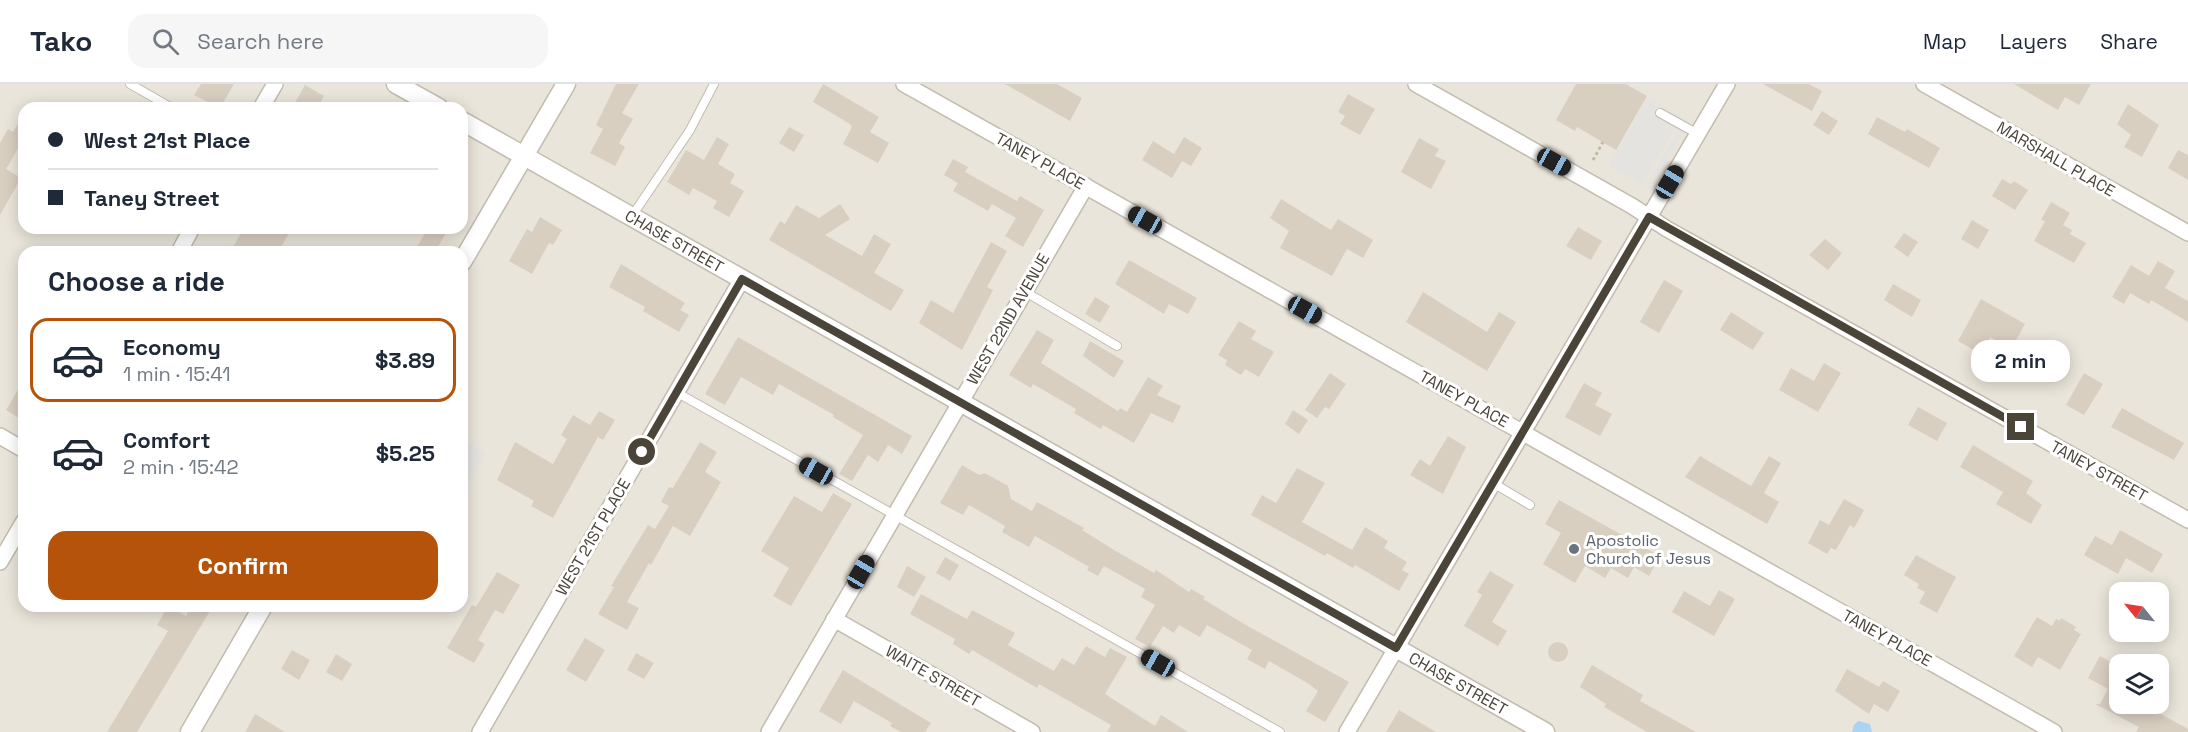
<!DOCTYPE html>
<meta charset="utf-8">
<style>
:root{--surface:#fff;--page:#f6f6f7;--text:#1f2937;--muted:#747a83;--line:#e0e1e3;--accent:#b45309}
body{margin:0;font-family:"Space Grotesk",sans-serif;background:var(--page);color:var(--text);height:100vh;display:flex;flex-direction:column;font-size:22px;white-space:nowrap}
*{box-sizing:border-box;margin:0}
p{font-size:20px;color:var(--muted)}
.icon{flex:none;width:33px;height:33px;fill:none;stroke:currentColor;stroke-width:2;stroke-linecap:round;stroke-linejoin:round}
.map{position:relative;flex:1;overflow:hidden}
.side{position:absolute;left:18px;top:162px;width:450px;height:366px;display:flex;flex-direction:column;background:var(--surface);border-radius:18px;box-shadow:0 3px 15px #0003}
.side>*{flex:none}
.banner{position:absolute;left:18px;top:18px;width:450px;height:132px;border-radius:18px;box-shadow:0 3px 15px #0003;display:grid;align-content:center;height:132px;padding:0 30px;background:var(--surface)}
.needle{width:39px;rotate:300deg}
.controls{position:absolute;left:2109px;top:498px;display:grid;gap:12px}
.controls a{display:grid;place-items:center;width:60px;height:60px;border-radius:12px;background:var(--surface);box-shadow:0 3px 15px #0003;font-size:30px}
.end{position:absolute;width:27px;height:27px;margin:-14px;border:8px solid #4b4439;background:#fff;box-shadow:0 0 0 3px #fff}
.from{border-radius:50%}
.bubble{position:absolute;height:42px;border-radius:18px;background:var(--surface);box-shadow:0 3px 15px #0003;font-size:20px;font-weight:600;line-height:42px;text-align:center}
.car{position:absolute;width:18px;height:36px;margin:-18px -9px;border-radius:8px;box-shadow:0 0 4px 2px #0007;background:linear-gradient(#222 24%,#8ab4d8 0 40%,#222 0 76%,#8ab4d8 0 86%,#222 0)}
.banner b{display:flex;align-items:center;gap:21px;height:57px;font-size:22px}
.banner b+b{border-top:2px solid var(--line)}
.banner i{width:15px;height:15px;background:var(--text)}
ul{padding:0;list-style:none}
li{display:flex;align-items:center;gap:18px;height:84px;margin:0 12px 9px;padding:0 18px;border:3px solid transparent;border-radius:18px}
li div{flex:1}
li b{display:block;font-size:22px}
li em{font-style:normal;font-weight:600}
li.selected{border-color:var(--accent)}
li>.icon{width:54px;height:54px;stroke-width:1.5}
h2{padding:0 30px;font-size:27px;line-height:72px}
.action{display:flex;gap:12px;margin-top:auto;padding:12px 30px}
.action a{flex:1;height:69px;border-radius:18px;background:var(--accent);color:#fff;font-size:24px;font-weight:600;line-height:69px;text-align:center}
header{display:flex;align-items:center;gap:36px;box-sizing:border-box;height:84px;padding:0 30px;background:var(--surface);border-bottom:2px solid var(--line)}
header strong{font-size:28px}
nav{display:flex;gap:33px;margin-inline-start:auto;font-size:21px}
.search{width:420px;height:54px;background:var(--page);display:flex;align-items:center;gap:15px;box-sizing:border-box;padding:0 21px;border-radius:18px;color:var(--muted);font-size:22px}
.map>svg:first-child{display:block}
</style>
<header>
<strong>Tako</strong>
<div class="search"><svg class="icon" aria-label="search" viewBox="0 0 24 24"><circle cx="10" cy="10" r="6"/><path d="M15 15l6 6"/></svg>Search here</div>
<nav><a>Map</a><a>Layers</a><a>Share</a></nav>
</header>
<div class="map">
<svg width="2188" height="648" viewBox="0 0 2188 648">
<rect width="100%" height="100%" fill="#f6f3ec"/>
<path fill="#eae5da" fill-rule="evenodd" d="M0,0H2188V648H0ZM24,24H462V144H24ZM24,168H462V522H24ZM2120,508H2158V548H2120ZM2120,580H2158V620H2120Z"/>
<path fill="#e5e3e0" d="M1648,13L1682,32L1642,101L1608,82Z
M1685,34L1690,37L1650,106L1645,103Z
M462,355L486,369L462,410Z"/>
<path fill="#a9d4f2" d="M1858,637L1870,640L1872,648H1852L1854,641Z"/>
<path fill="#d8cfc1" d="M201,0H234L220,24L194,11Z
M616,0H639L622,29L633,35L619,59L625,63L615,82L590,69L603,45L596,41Z
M823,0L879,33L870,48L889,59L878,79L843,60L852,43L850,40L813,18Z
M1005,0H1057L1082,14L1070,37Z
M1576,0H1626L1647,12L1616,66L1577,43L1575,47L1556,36Z
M1763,0H1809L1822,7L1812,27Z
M2014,0H2091L2079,21L2065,13L2058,26Z
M305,1L324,12L317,24H292Z
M1348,10L1375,25L1360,51L1340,40L1345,32L1338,28Z
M2128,20L2159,41L2142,73L2124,63L2131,51L2117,40Z
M1822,27L1838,37L1829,51L1813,41Z
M24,30V64L20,61L6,85L21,94L0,131V59L8,45L13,48Z
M1877,33L1905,48L1907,45L1940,64L1929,84L1868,50Z
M789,43L804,51L794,68L779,59Z
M717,53L729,60L718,80L735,90L730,99L744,107L729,133L713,124L717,117L693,104L689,111L667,98L686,66L704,76Z
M1184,53L1202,64L1191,82L1182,77L1172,94L1142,76L1153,57L1174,70Z
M1419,54L1439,65L1435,72L1446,77L1431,105L1401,88Z
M2178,66L2188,71V96L2168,84Z
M953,75L968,83L965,88L1017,117L1020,112L1044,126L1023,163L1005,152L1016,134L992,120L988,127L953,107L958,99L944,91Z
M2002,95L2011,100L2014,97L2028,106L2015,126L1992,112Z
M1281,115L1331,146L1338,135L1373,156L1363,174L1347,165L1332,192L1280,164L1289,147L1270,134Z
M2051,118L2070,129L2063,141L2072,146L2070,150L2086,159L2074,179L2034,157L2045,137L2041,136Z
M840,120L850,135L825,151L862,172L874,150L891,160L874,189L904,206L891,227L769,156L780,137L785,140L796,121L819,134Z
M540,133L562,146L553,161L549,159L532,190L509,177L527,145L532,148Z
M1972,136L1989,146L1978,165L1961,155Z
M1578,143L1602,157L1591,176L1566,162Z
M244,144H292L278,168H230Z
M428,144H438L446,149L435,168H414Z
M1904,149L1918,158L1908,173L1894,163Z
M1825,155L1842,169L1828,186L1809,171Z
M991,158L1007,167L987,203L993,206L962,266L919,239L931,216L953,229Z
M1129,176L1197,214L1188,230L1169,220L1164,230L1115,200Z
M2158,177L2175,187L2165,204L2188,217V238L2151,216L2149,220L2130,209L2124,220L2112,213L2131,181L2149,192Z
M621,180L685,219L680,226L689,231L679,248L643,227L645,223L609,203Z
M1664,196L1683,207L1659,249L1640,238Z
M1893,200L1921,216L1912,233L1884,216Z
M1423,208L1487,248L1499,228L1516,238L1487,287L1406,238Z
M1095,213L1110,222L1100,239L1085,230Z
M1981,215L2025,240L2011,265L1990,253L1981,270L1958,257Z
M1731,228L1764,249L1753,266L1720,246Z
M1239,237L1256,247L1251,255L1274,268L1259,293L1245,285L1241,291L1225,281L1227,276L1218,271Z
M1037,246L1054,256L1041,279L1118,327L1120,324L1127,328L1148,293L1163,302L1157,311L1181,322L1173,339L1151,329L1134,359L1103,341L1101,345L1074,329L1076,325L1033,300L1031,304L1009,291Z
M738,253L912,352L902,370L888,361L878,378L868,371L852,397L839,390L863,351L833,333L834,331L779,300L773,311L741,293L725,321L705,310Z
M1090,257L1124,277L1114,294L1083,272Z
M1824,279L1841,289L1818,328L1779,306L1791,284L1814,297Z
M1330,289L1346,300L1329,325L1325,323L1317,334L1305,326Z
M2084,289L2103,300L2084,331L2066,321Z
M24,296V337L6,326Z
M1584,299L1602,309L1595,321L1612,330L1600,352L1565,333Z
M1918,323L1947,339L1937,357L1908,341Z
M2122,324L2184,359L2174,376L2111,343Z
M1293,326L1308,336L1299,350L1285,340Z
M599,327L615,336L603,356L598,353L553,434L531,422L534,417L497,396L515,358L553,380L567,355L561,351L573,331L590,341Z
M1448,352L1466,363L1443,410L1410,391L1420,375L1430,382Z
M700,358L717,368L705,388L721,398L690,452L673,442L651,481L649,479L627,518L639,524L627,546L598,530L614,503L611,502L648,441L655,445L669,422L661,418L669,403L673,404Z
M1973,361L2033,397L2026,409L2042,421L2031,440L1996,420L2003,408L1960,383Z
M1700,372L1751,402L1769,372L1781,379L1764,409L1779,418L1767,440L1685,393Z
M962,381L979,391L985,389L1008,402L1011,415L1032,427L1037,418L1084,444L1082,446L1114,466L1154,489L1156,486L1189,508L1191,505L1205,513L1203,515L1246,541L1349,598L1325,638L1306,627L1318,607L1309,600L1269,577L1265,585L1247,575L1252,566L1207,541L1200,553L1179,541L1174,549L1163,542L1150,563L1135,555L1155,521L1141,513L1145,505L1104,482L1098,492L1087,486L1089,483L1035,452L1029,463L1002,448L1005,442L969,421L963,431L940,419Z
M1297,384L1325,399L1302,438L1352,466L1365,443L1388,457L1384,464L1407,478L1402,486L1409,490L1399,507L1355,481L1353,484L1327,469L1325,472L1251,431L1262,411L1276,419Z
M833,409L852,420L791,522L773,512L789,484L761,467L794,412L822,428Z
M1844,415L1864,426L1854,444L1850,441L1836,466L1831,464L1827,470L1808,459L1820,436L1829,441Z
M1559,416L1660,472L1649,492L1634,483L1628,494L1611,484L1605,494L1585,482L1575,499L1543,480L1561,449L1545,440Z
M2120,446L2163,470L2152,489L2126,474L2118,490L2084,471L2095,452L2112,461Z
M1916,471L1956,493L1937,529L1919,519L1925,508L1917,504L1919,500L1904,491Z
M945,473L959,481L950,497L936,489Z
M907,482L926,493L914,513L897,503Z
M1490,487L1514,501L1492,538L1507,547L1498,562L1464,542L1482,511L1477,508Z
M497,488L520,501L503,530L495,526L478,556L485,560L474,579L447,564L472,521L476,523Z
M1719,506L1735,515L1714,552L1672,528L1684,507L1710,522Z
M921,510L967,535L972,526L1015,549L1008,561L1054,587L1062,574L1074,581L1086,562L1105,573L1110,564L1127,573L1105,610L1155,642L1161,631L1188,648H1107L1111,641L1039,600L1037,604L972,566L969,570L953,560L955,555L910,530Z
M168,522L186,532L191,522H213L137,648H107L168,547L157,541Z
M2037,533L2052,542L2056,535L2060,537L2061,534L2076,543L2074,546L2081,550L2060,586L2038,573L2032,583L2014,572Z
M585,554L605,566L586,598L566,586Z
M1548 568a10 10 0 1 1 20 0a10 10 0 1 1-20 0Z
M292,566L310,576L299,596L281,585Z
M636,569L654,579L644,595L627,586Z
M336,570L352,580L342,597L326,588Z
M2100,572L2120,583V620H2143L2188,645V648H2136L2139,643L2095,620H2100L2108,605L2088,594Z
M1592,581L1643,611L1640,617L1696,648H1647L1604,623L1606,620L1580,603Z
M1847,585L1879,603L1883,597L1900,607L1888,628L1874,620L1869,630L1835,607Z
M843,586L931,639L925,648H901L890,642L892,639L854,617L841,640L819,627Z
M1399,626L1436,648H1386Z
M255,630L285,648H245Z"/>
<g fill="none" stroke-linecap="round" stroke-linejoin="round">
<defs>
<path id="service" d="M130,0L172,24
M1660,29L1698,50
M632,132L690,46L714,0
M1024,207L1117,262
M676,308L1280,648
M1493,399L1530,421"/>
<path id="minor" d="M904,0L2054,648
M1416,0L1632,122L1667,145L2188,436
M1924,0L2188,149
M261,24L275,0
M179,168L192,144
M0,352L24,366
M0,478L24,437
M834,535L1032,648
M480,648L742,195
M769,648L1086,102
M1347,648L1727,0"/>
<g id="tertiary">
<path d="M396,0L439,24"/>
<path id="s1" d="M462,37L1545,648"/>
<path d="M462,178L566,0"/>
<path d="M190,648L263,522"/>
</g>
</defs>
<use href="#service" stroke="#c2bbae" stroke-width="10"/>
<use href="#minor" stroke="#c2bbae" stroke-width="18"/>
<use href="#tertiary" stroke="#c2bbae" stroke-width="21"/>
<path stroke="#c4b79f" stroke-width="3" stroke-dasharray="3 3" stroke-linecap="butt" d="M1593,76L1603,58"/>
<use href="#service" stroke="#fff" stroke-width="8"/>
<use href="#minor" stroke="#fff" stroke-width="15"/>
<use href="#tertiary" stroke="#fff" stroke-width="18"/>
</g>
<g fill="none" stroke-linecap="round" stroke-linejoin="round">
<path stroke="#4b4439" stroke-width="8" d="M642,368L742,195L1396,564L1649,133L2021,343"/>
</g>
<circle fill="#6b7280" stroke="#fff" stroke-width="2" cx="1574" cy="465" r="6"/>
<g text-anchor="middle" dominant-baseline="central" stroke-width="6" stroke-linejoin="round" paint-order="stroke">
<g font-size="16" fill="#4b4439" stroke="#fff">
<text transform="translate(2056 75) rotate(30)">MARSHALL PLACE</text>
<text transform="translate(1040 77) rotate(29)">TANEY PLACE</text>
<text stroke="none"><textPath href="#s1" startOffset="244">CHASE STREET</textPath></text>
<text transform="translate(1008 235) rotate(-60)">WEST 22ND AVENUE</text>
<text transform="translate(1464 315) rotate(29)">TANEY PLACE</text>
<text transform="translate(2099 387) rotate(29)">TANEY STREET</text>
<text transform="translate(593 453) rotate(-60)">WEST 21ST PLACE</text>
<text transform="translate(1887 554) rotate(29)">TANEY PLACE</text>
<text transform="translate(933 592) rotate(30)">WAITE STREET</text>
<text stroke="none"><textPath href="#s1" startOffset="1144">CHASE STREET</textPath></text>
</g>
<g font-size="16" fill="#5b616d" stroke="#fff" text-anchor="start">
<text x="1586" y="456">Apostolic<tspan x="1586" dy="18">Church of Jesus</tspan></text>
</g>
</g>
</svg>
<div class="controls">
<a><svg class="needle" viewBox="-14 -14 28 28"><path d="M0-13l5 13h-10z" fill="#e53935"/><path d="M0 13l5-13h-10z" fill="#747a83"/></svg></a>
<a><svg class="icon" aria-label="layers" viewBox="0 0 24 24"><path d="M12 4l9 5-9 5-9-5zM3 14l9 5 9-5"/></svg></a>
</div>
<i class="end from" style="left:642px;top:368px"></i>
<i class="end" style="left:2021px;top:343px"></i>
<div class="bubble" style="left:1971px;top:256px;width:99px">2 min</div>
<i class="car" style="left:1554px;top:78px;rotate:119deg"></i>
<i class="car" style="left:1670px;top:98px;rotate:31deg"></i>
<i class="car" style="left:1145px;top:136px;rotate:299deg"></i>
<i class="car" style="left:1305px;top:226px;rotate:119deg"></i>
<i class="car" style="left:816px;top:387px;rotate:299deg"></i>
<i class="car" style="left:861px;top:488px;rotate:30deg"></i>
<i class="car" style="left:1158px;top:579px;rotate:299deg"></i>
<div class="banner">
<b><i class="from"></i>West 21st Place</b>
<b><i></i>Taney Street</b>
</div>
<section class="side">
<h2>Choose a ride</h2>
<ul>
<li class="selected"><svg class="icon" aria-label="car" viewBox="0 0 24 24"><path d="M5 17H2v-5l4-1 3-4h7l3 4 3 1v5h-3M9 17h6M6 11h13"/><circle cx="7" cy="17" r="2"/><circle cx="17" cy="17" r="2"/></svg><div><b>Economy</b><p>1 min · 15:41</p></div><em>$3.89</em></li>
<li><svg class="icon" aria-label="car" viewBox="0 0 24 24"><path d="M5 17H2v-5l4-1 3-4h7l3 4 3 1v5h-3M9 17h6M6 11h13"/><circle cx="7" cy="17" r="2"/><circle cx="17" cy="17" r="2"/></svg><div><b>Comfort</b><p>2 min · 15:42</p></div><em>$5.25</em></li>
</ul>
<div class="action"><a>Confirm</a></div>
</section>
</div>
